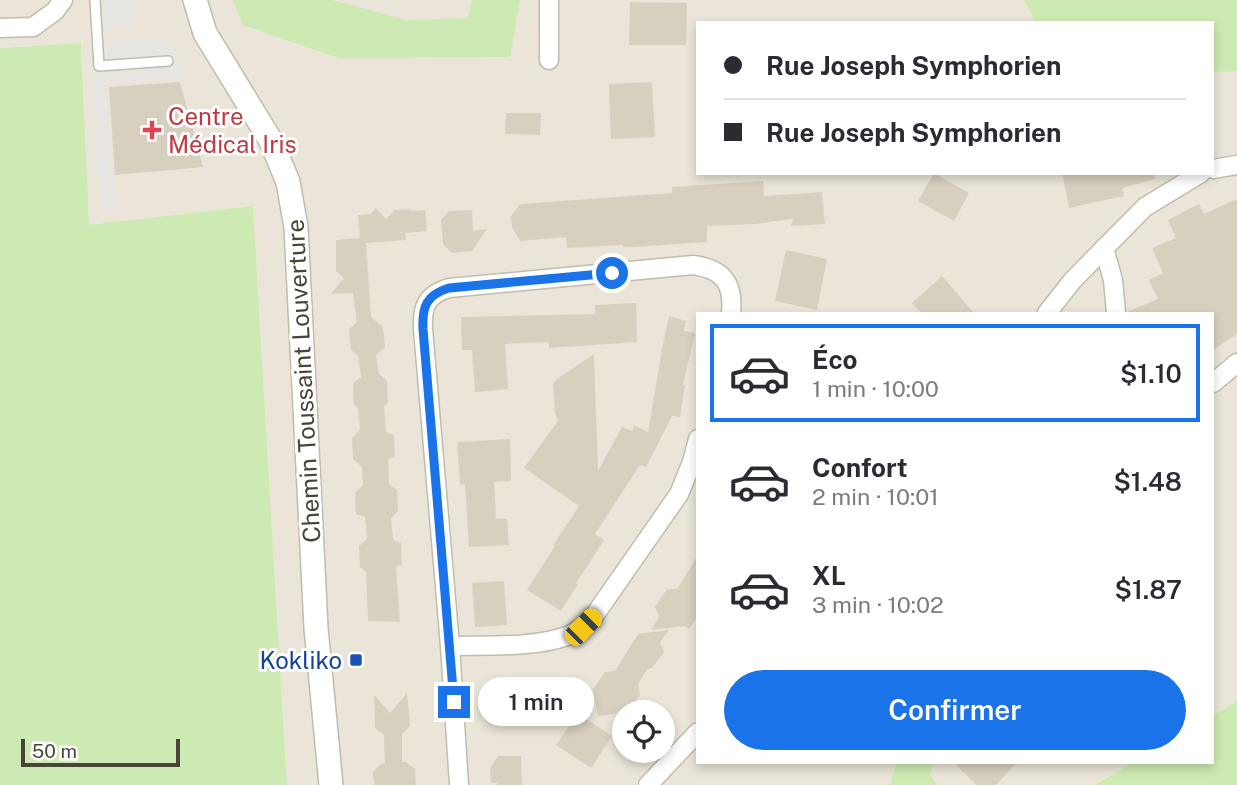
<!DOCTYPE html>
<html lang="fr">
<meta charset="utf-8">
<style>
:root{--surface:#fff;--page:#f2f2f3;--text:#2b2b33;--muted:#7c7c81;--line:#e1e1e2;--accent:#1a73e8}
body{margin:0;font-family:"Public Sans",sans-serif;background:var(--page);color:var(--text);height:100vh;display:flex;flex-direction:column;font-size:26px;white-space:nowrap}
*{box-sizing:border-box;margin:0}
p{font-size:23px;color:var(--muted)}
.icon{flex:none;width:38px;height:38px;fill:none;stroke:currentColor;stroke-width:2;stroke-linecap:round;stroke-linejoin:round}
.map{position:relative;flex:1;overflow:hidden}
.drawer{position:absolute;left:696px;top:312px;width:518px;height:452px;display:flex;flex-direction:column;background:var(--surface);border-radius:0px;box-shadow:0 4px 10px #0003}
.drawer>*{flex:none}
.banner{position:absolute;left:696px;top:21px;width:518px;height:154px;border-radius:0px;box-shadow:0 4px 10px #0003;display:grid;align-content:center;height:154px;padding:0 28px;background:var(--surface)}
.fabs{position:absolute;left:612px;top:700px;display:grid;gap:14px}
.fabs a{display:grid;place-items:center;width:63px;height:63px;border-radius:50%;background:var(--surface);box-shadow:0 4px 10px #0003;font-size:35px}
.scale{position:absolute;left:21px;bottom:18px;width:159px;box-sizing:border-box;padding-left:7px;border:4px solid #4a4438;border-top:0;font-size:19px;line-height:24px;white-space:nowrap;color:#4a4438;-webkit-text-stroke:5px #fff;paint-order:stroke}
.end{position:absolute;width:32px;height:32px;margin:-16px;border:9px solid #1a73e8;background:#fff;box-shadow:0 0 0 4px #fff}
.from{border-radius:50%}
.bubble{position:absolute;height:49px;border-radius:24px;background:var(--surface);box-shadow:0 4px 10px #0003;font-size:23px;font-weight:600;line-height:49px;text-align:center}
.car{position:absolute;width:21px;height:42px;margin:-21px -10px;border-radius:9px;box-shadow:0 0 5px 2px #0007;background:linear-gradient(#f5c518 24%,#345 0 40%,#f5c518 0 76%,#345 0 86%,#f5c518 0)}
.banner b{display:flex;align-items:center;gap:24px;height:66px;font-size:26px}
.banner b+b{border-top:2px solid var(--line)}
.banner i{width:18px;height:18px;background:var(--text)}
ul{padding:12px 0 0;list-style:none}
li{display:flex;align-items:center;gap:21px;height:98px;margin:0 14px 10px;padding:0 14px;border:4px solid transparent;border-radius:0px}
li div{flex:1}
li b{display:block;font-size:26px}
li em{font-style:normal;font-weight:600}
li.current{border-color:var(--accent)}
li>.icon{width:63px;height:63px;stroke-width:1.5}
.action{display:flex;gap:14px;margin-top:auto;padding:14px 28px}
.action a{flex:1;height:80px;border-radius:42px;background:var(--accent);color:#fff;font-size:28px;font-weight:600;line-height:80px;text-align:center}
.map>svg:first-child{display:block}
</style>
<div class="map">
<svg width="1237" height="785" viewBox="0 0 1237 785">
<rect width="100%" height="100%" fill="#f5f3ea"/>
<path fill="#eae5d8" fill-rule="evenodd" d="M0,0H1237V701L1213,715V313H698V761H897L890,785H287L253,206L89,226L81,43L0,48ZM698,23H1213V173H698ZM625,712H663V751H625Z
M934,761H1135L1095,785H938L930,775Z"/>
<path fill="#cdeab2" d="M233,0H332L407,20L468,18L472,0H520L510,57L339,58L243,25Z
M1024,0H1237V71L1213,72V23H1036Z
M81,43L89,225L253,206L287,785H0V48Z
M1237,701V785H1095L1135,761H1213V715Z
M897,761H934L930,775L938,785H890Z"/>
<path fill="#e7e5e2" d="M100,0H134L136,27L102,29Z
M166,38L188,77L105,83L116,210L100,212L90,41Z"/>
<path fill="#d8d0bf" d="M630,2L687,3L686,45H629Z
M180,82L203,167L115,175L109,87Z
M652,82L655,137L611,139L609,84Z
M506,113H541L540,135L505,134Z
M934,173L969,193L954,221L918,201Z
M1062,173H1154L1155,179L1122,188L1124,196L1069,208Z
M763,181L764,196L822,192L825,224L791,226L793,219L755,224L707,226V242L634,247H623V245L567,248L566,237L520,241L512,227L511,216L520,204L672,193V187Z
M1237,199V334L1213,350V313H1127V312L1158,299L1149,280L1163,273L1152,248L1176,238L1168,220L1199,204L1204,214Z
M376,208L386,219L394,210L410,209L412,211L425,210L427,231L405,233L406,240L366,243L371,317L383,327L385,348L376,355L379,374L387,381L388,403L384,406L386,432L394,435L395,457L388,459L389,484L397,490L398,511L391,518L393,540L401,543L402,565L396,567L400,622L368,621L366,572L360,567L359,546L367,539L365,517L356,514L355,493L363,485L362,467L353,459L352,438L360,430L358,408L354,404L353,383L361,377L358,356L351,350L349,329L357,322L353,293L331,294L344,278L336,271V240L360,238L358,215L371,214Z
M472,210L473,231L487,229L472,251L452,253L443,244L441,220L449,211Z
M786,250L827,259L817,310L775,301Z
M942,276L974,313H921L912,303Z
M636,303L637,342L549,348V342L505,344L508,389L475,392L472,350H462L461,317L595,314V305Z
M669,316L686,321L684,331L695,333L683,385H685L680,417L672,416L646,467L640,465L595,534L604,540L576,583L578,584L561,611L527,590L555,546L553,545L579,506L524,468L558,421L555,413L553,384L557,379L594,354L598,471L622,427L632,431L634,425L648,432L662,349Z
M510,439L511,481L494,482L496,519H507L509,545L469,547L465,484L460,485L457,442Z
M698,555V616L689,629L684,626L651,630L659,617L655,607L667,589H677Z
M504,581L507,625L475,627L472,583Z
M669,630L660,642L664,652L652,668L647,670L638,684L640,695L628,712L598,716L593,689L605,672L615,671L638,634Z
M407,693L410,726L402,734V762H406L415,769L416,785H374L373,772L381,764H385L384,735L375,728L374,695L390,713Z
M577,713L612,736L591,768L556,745Z
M498,756H521L522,785H497V783H491L490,768Z
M952,761H1018L996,785H977Z"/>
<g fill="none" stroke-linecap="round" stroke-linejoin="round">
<defs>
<path id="service" d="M95,0L99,66L168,61"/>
<path id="minor" d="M549,0V60
M0,28L33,27L55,11L63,0
M1213,169L1237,165
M1104,248L1113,280L1116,313
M1047,313L1073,280L1145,207L1201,173
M1213,383L1237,363
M450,646C487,645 533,648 567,636C578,632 586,624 594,616L679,494L692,462L698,439
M459,785L450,646L423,329C422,307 426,295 449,288L693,265C723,269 734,283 731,313
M648,785L698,732"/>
<path id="tertiary" d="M195,0L205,33L271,141L288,182L296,227L316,628L331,785"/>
</defs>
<use href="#service" stroke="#c1bcac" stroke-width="12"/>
<use href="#minor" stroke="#c1bcac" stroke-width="21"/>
<use href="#tertiary" stroke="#c1bcac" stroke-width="26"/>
<use href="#service" stroke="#fff" stroke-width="9"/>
<use href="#minor" stroke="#fff" stroke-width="18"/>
<use href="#tertiary" stroke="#fff" stroke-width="23"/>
</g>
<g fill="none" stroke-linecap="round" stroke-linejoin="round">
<path stroke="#1a73e8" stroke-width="9" d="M454,702L423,329C422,307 426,295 449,288L612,273"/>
</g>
<path fill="#e0444e" stroke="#fff" stroke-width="2.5" d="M148.5 119.5h7v7h7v7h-7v7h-7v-7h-7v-7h7z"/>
<rect fill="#1a4fb4" stroke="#fff" stroke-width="2.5" x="349" y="653" width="14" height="14" rx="3.5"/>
<g text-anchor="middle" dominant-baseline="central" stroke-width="6" stroke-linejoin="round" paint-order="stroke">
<g font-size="24" fill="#be3a42" stroke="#fff" text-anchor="start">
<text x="168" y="116">Centre<tspan x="168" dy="28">Médical Iris</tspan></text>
</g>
<g font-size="24" fill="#4a4438" stroke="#fff">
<text transform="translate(303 381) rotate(-93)">Chemin Toussaint Louverture</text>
</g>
<g font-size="24" fill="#164399" stroke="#fff" text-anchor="end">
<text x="342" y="660">Kokliko</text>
</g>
</g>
</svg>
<div class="fabs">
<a><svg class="icon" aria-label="locate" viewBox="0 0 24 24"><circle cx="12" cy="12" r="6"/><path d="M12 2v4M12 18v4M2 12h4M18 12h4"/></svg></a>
</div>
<div class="scale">50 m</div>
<i class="end from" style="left:612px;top:273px"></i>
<i class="end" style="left:454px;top:702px"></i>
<div class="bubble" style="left:478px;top:677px;width:116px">1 min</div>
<i class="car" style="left:583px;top:627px;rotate:45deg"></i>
<div class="banner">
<b><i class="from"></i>Rue Joseph Symphorien</b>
<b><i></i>Rue Joseph Symphorien</b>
</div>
<section class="drawer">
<ul>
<li class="current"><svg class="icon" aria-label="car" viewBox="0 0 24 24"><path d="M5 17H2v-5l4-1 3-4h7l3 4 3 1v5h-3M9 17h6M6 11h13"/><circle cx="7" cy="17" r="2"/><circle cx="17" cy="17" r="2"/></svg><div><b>Éco</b><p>1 min · 10:00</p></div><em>$1.10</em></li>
<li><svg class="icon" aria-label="car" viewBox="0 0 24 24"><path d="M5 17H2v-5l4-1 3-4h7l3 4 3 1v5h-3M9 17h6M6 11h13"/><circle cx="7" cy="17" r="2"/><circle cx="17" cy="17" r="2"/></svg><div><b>Confort</b><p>2 min · 10:01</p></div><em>$1.48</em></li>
<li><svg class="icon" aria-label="car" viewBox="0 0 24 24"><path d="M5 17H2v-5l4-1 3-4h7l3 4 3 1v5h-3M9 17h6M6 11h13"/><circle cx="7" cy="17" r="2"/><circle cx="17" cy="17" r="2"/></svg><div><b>XL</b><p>3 min · 10:02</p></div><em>$1.87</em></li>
</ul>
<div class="action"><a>Confirmer</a></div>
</section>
</div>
